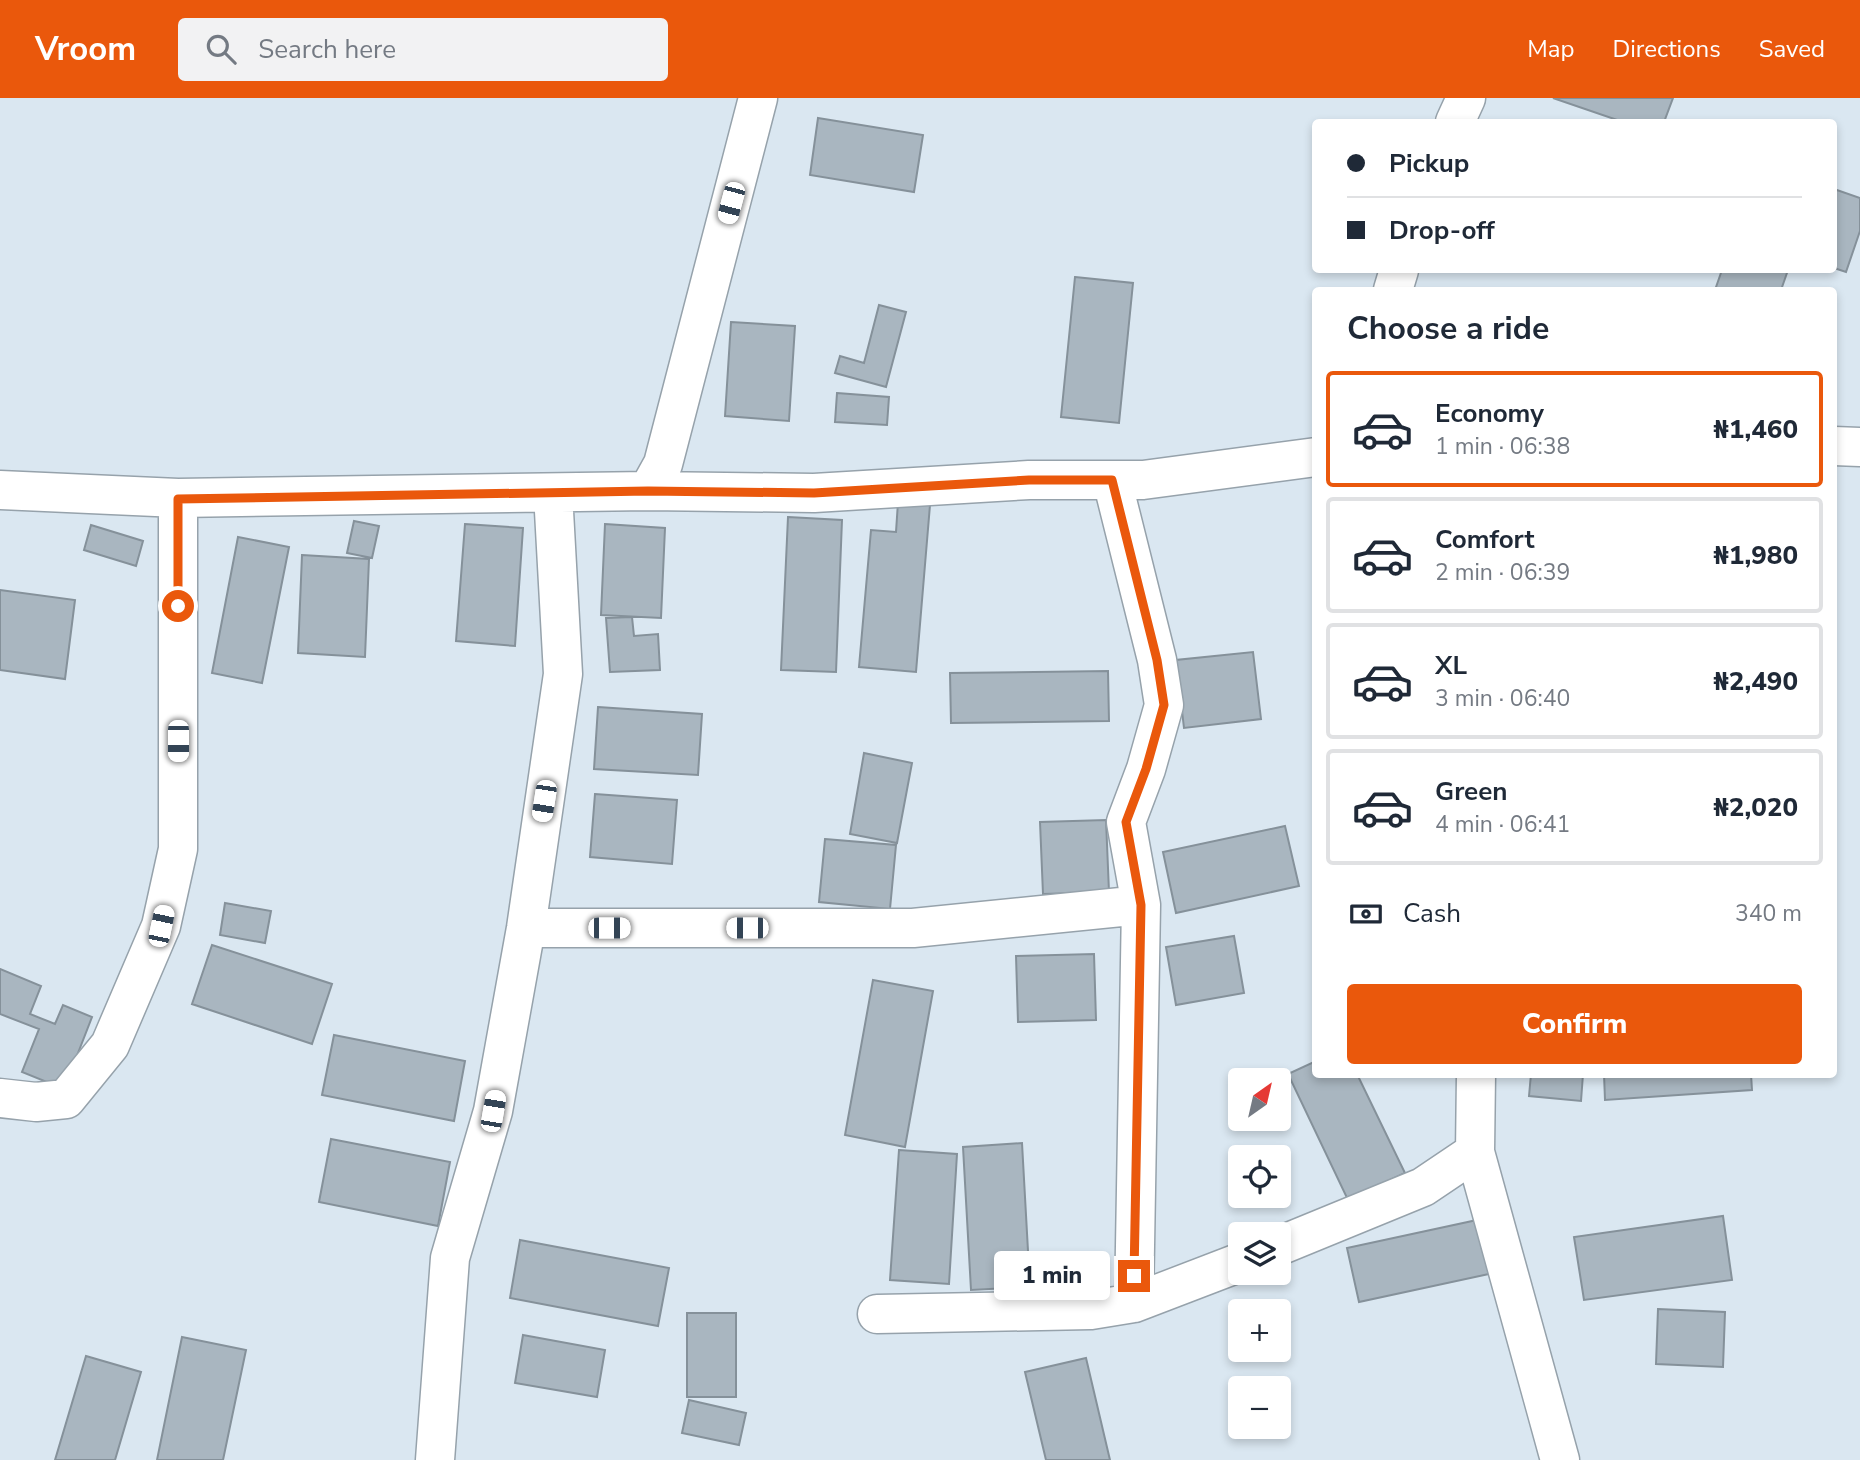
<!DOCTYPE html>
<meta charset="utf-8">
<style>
:root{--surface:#fff;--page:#f2f2f3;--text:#1f2937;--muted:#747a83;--line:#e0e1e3;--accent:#ea580c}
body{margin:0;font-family:"Nunito Sans",sans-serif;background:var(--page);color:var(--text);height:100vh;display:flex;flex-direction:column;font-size:26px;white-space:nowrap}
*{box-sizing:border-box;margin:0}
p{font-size:23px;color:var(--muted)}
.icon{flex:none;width:38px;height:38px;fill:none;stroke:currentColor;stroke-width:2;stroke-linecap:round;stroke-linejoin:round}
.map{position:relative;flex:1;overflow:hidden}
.side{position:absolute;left:1312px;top:189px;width:525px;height:791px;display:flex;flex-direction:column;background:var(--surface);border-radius:7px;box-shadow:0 4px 10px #0003}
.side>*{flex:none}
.hud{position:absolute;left:1312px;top:21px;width:525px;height:154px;border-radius:7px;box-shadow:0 4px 10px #0003;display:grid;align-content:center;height:154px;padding:0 35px;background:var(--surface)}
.needle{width:46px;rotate:34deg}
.fabs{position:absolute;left:1228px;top:970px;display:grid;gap:14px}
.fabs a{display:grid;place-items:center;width:63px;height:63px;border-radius:7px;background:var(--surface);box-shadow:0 4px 10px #0003;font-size:35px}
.end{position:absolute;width:32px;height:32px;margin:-16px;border:9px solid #ea580c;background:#fff;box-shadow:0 0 0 4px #fff}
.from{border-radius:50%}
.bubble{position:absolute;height:49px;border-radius:7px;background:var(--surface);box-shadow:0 4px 10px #0003;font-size:23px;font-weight:800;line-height:49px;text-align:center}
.car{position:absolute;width:21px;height:42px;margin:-21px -10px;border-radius:9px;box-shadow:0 0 5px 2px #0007;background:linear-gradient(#fff 24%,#345 0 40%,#fff 0 76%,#345 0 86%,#fff 0)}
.hud b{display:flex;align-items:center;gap:24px;height:66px;font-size:26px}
.hud b+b{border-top:2px solid var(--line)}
.hud i{width:18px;height:18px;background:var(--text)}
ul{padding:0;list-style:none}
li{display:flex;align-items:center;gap:21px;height:116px;margin:0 14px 10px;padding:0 21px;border:4px solid var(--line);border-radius:7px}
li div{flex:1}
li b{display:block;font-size:26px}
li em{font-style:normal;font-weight:800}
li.current{border-color:var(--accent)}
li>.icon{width:63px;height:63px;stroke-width:1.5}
h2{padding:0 35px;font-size:32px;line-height:84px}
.pay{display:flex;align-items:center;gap:18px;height:77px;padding:0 35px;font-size:26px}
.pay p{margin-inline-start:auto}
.primary-button{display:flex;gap:14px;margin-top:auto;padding:14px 35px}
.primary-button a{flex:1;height:80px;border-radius:7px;background:var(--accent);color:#fff;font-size:28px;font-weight:800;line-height:80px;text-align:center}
header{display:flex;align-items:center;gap:42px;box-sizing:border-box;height:98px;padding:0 35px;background:var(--accent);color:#fff}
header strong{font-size:33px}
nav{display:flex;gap:38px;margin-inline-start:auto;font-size:24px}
.search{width:490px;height:63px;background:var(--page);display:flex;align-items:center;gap:18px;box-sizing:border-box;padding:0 24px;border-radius:7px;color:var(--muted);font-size:26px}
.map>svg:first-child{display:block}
</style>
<header>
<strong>Vroom</strong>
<div class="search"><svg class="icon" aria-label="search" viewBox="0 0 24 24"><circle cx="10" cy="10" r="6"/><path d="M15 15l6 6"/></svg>Search here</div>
<nav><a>Map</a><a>Directions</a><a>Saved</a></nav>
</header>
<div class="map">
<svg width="1860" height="1362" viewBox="0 0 1860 1362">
<rect width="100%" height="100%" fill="#dae7f1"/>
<path fill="#a9b6c0" stroke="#85919a" stroke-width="2" d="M1553,0H1673L1664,24H1623Z
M818,20L923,37L914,94L810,77Z
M1834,91L1860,100V133L1846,174L1834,170Z
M1722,172H1788L1781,192H1715Z
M1075,179L1133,185L1119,325L1061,319Z
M879,207L906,214L886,289L835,275L840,258L864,265Z
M731,224L795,228L789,323L725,318Z
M837,295L889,299L887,327L835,324Z
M898,404L930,407L916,574L859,569L871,432L896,434Z
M788,419L842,422L836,574L781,572Z
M354,423L379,428L372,460L347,455Z
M465,426L523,430L515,548L456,543Z
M605,426L665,430L661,520L601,517Z
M91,427L143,443L136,468L84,452Z
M238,439L289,449L262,585L212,575Z
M302,457L369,461L365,559L298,555Z
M0,492L75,502L65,581L0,572Z
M632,519L634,538L658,536L660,572L610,574L606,520Z
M1253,554L1261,621L1184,630L1176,562Z
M1108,573L1109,623L951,625L950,575Z
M598,609L702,616L698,677L594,671Z
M864,655L912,665L897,745L850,736Z
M595,696L677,702L672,766L590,759Z
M1106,722L1109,794L1043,796L1040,724Z
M1285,728L1299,788L1176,815L1163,754Z
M825,741L896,747L890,811L819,804Z
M225,805L271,813L265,845L220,837Z
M1234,838L1244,895L1176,907L1166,849Z
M212,847L332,886L312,946L192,906Z
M1094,856L1096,922L1018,924L1016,858Z
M0,871L41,888L30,916L55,926L63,907L92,919L64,991L22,974L39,931L0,916Z
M873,882L933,893L905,1049L845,1037Z
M334,937L465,963L454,1023L322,997Z
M1316,963V976H1357L1405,1075L1348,1102L1288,976Z
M1531,976H1583L1581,1003L1529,998Z
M1604,976H1751L1752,992L1605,1002Z
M331,1041L450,1064L438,1128L319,1104Z
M1022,1045L1030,1189L971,1192L963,1049Z
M899,1052L957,1056L949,1186L890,1182Z
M1723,1118L1732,1182L1584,1202L1574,1139Z
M1477,1122L1489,1176L1359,1204L1347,1150Z
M520,1142L669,1170L658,1228L510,1200Z
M1658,1211L1725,1214L1723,1269L1656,1266Z
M687,1215H736V1299H687Z
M523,1237L605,1252L597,1299L515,1285Z
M182,1239L246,1252L223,1362H157Z
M86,1258L141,1274L115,1362H55Z
M1086,1260L1110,1362H1046L1025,1274Z
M689,1302L746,1315L739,1347L682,1335Z"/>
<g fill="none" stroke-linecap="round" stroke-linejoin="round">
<defs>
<path id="street" d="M1455,24L1466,0
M1393,192L1399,172
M1834,348L1860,349
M1112,382L1157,562L1164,607L1146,671L1126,724L1141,807L1134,1205
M0,392L178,400L648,393L814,395L1029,382H1143L1316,359
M648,393L663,366L758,0
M526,830H913L1141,807
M1476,976L1475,1054L1560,1362
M0,1000L36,1004L66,1001L110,947L161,828L178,751V400
M1279,1148L1423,1089L1475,1054
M877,1216L1091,1212L1134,1205L1241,1164
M435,1362L450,1160L493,1013L526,830L563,576L553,395"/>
</defs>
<use href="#street" stroke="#96a2ab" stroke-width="41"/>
<use href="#street" stroke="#fff" stroke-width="38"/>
</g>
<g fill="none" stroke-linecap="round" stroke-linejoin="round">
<path stroke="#ea580c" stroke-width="9" d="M178,508V401L648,393L814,395L1029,382H1112L1157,562L1164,607L1146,671L1126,724L1141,807L1134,1178"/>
</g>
</svg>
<div class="fabs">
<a><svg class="needle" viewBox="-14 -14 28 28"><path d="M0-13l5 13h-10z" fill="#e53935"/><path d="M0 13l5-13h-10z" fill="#747a83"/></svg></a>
<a><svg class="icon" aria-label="locate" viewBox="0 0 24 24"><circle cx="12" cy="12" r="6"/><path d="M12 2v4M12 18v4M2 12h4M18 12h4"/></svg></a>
<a><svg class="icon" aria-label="layers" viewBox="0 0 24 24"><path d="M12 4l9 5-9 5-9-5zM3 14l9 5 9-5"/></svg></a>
<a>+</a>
<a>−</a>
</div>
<i class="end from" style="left:178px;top:508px"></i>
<i class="end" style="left:1134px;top:1178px"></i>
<div class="bubble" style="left:994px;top:1153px;width:116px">1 min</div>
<i class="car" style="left:731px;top:105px;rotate:195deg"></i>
<i class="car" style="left:178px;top:643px;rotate:180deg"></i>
<i class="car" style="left:544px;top:703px;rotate:189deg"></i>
<i class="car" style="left:161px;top:828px;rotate:12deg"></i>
<i class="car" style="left:609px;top:830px;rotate:90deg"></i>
<i class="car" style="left:747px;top:830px;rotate:270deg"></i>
<i class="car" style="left:493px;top:1013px;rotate:10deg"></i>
<div class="hud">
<b><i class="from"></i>Pickup</b>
<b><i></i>Drop-off</b>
</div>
<section class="side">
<h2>Choose a ride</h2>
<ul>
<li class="current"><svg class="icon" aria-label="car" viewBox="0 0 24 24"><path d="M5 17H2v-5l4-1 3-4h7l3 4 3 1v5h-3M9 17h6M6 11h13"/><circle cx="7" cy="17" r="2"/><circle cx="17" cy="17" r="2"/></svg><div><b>Economy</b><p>1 min · 06:38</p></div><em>₦1,460</em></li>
<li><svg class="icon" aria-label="car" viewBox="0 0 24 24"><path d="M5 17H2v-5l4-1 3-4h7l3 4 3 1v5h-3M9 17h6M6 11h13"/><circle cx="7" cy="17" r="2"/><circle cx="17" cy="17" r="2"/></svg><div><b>Comfort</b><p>2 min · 06:39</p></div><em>₦1,980</em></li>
<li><svg class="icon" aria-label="car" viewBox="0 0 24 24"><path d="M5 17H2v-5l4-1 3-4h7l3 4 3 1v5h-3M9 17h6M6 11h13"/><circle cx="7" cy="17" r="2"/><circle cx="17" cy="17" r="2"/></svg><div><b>XL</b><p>3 min · 06:40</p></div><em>₦2,490</em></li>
<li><svg class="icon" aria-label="car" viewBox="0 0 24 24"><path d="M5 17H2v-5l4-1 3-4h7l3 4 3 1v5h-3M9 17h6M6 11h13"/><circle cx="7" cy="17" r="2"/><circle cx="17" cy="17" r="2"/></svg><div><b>Green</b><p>4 min · 06:41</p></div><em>₦2,020</em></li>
</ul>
<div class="pay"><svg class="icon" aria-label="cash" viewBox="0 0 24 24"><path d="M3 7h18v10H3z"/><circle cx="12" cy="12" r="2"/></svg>Cash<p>340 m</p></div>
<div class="primary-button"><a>Confirm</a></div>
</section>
</div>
